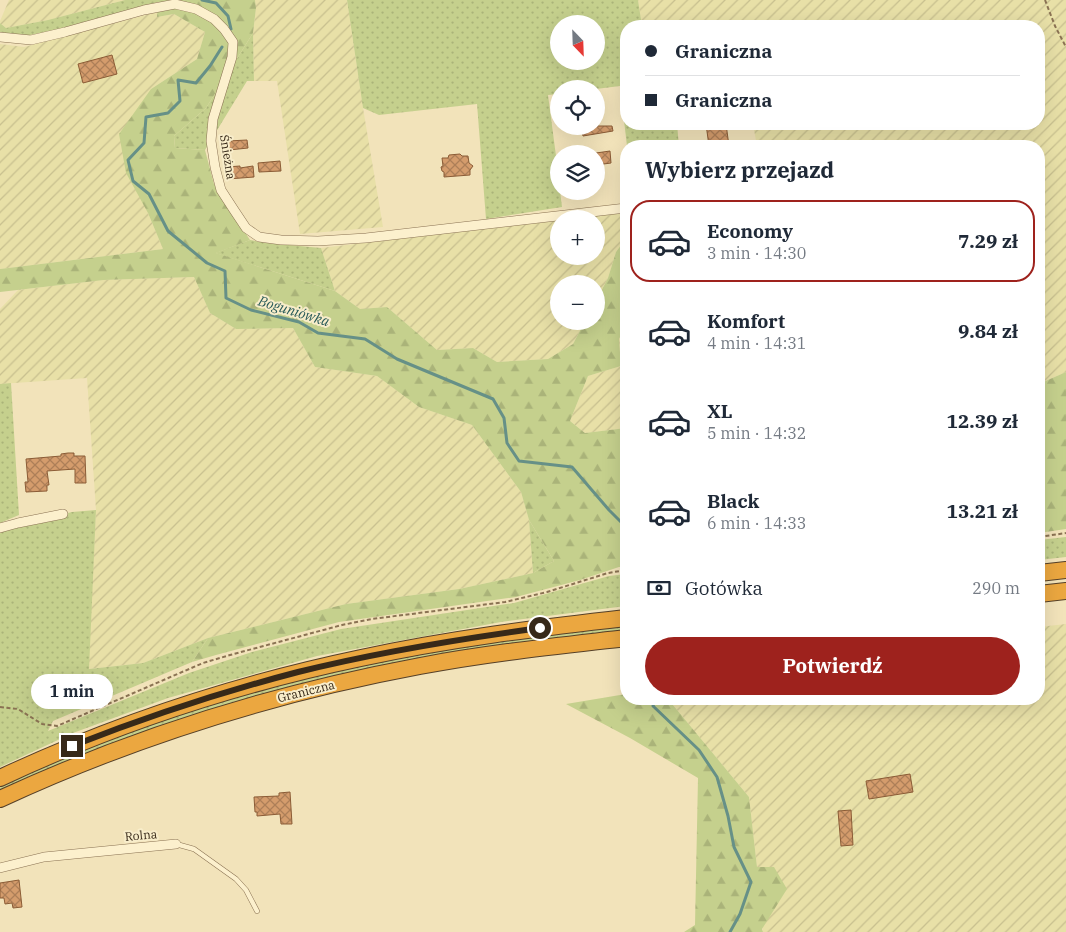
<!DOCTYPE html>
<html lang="pl">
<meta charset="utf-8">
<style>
:root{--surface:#fff;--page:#f6f6f7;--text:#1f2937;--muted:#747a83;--line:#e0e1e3;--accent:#9e221d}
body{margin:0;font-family:"IBM Plex Serif",serif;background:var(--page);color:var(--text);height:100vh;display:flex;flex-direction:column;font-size:19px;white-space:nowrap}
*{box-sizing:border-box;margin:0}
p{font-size:16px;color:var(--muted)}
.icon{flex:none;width:28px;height:28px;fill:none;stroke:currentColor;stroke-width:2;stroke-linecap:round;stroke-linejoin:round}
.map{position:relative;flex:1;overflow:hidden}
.panel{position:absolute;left:620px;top:140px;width:425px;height:565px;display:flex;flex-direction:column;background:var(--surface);border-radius:20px;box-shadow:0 5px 20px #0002}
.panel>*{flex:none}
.banner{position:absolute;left:620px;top:20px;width:425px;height:110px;border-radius:20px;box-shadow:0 5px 20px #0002;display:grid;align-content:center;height:110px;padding:0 25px;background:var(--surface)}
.needle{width:32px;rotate:157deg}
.tools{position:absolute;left:550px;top:15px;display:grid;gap:10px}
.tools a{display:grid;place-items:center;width:55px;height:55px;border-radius:50%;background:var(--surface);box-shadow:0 5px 20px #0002;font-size:25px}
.end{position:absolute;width:22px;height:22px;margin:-11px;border:6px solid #372919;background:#fff;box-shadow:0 0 0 2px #fff}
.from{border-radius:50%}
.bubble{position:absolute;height:35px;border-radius:18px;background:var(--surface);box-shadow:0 5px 20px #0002;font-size:16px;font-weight:700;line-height:35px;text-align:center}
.banner b{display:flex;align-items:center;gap:18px;height:48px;font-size:19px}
.banner b+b{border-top:1px solid var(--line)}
.banner i{width:12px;height:12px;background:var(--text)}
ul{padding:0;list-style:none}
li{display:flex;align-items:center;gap:15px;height:82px;margin:0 10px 8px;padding:0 15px;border:2px solid transparent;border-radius:20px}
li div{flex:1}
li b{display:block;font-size:19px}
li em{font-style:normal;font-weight:700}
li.on{border-color:var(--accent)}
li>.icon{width:45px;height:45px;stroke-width:1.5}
h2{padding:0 25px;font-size:22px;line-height:60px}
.pay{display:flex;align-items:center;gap:12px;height:55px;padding:0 25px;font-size:19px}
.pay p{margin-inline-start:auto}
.cta{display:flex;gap:10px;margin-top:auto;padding:10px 25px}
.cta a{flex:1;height:58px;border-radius:30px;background:var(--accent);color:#fff;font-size:20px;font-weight:700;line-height:58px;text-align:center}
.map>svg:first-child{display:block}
</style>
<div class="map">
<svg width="1066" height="932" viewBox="0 0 1066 932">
<defs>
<pattern id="farmland-furrows" width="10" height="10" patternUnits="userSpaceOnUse" patternTransform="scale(1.25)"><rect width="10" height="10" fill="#e8e0a7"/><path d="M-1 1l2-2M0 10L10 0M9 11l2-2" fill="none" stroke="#c8c08f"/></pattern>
<pattern id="grass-dots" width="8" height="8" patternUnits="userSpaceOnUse" patternTransform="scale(1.25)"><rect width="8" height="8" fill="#c5d08d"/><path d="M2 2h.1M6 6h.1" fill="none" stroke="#aab379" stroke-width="1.8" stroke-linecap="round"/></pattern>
<pattern id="forest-firs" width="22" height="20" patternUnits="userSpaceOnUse" patternTransform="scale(1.25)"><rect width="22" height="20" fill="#c5d08d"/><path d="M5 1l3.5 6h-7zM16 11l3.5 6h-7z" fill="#aab379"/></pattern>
<pattern id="building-cross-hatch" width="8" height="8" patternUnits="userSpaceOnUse" patternTransform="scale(1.25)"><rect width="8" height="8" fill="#d49c6c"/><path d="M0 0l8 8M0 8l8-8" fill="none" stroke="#ad7f58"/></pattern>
</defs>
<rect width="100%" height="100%" fill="#f2e3ba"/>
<path fill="url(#farmland-furrows)" d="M9,0H125L48,20L6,28L0,23V21Z
M255,0H347L363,108L383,227L300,234L277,81H254L253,33L256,8Z
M638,0H1066V372L1041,383L1039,380V146H757L753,124H1039V26H642Z
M157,12V17L174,14L205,32L197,59L151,89L148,213L163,249L0,269V44L24,47Z
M626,212V238L616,252L608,278L596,301V284H559V321H585L573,344L548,359L497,362L473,348L437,350L387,307L360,309L335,291L321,248L559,220V256H596V219H565Z
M194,277L210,313L236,329L293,328L315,367L377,376L419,407L472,425L521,492L529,520L533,573L459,589L346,604L208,638L143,663L88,669L96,510L87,378L0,384V309L18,290L104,280Z
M626,326V428L585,433L570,421L588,376L621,366L619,339Z
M1066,624V932H763L757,867L749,797L668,699H1039V627Z"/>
<path fill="url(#grass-dots)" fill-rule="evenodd" d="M125,0H158V2L61,29L25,36L0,33V23L6,28L48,20Z
M347,0H638L642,26H626V124H677L679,146H627L620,86L596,89H559V94L548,95L559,179V191H560L562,207L486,219L477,104L379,115L363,108ZM559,24H596V61H559Z
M253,33L254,81H247L205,150L175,148L174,136L206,108Z
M250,240L267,243L321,248L335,291L215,253Z
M11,383L19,515L0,523V384Z
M96,510L89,669L143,663L208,638L192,662L53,721L48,731L189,673L252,652L341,629L514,603L609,576L626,574V606L501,622L317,656L168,698L73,733L0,767V529L72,512Z
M529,520L554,561L533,573Z
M1066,537V557L1039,560V540Z
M626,624V631L411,661L0,792V786C118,732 242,689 369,664C454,647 540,636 626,624Z"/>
<path fill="url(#forest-firs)" d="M158,0H255L256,8L253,33L206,108L174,136L175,148L205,150L214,184L250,240L216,253L335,291L360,309L387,307L437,350L473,348L497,362L548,359L573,344L585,321H596V301L608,278L616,252L626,238V326L619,339L621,366L588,376L570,421L585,433L626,428V567H619L580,580L516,597L339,622L216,655L192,662L208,638L346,604L459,589L533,573L554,561L529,520L521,492L472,425L419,407L377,376L315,367L293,328L236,329L210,313L194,277L104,280L0,292V269L163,249L148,213L126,173L119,134L151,89L197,59L205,32L174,14L157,17Z
M1066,372V529L1039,533V380L1041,383Z
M626,694V699H668L749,797L757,867H774L787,889L762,929L763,932H684L695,925L698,778L630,738L566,704Z"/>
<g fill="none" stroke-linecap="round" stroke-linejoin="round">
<path stroke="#669087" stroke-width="3" d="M202,0L216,3L228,16L231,29
M222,47L210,66L196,83L178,80L180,101L168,113L146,117L144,143L128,160L133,181L149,194L168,231L207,263L225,271L226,298L251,310L299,322L318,333L365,339L397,359L493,399L504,418L507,443L519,461L572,467L609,510L626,527
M655,699L653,706L699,750L717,777L728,816L734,847L751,882L740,914L730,932"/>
</g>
<path fill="url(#building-cross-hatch)" stroke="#8b5c36" d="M112,55L117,74L83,83L78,64Z
M706,124H726L729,146H709Z
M581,126H612L613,131L583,136Z
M247,140L248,148L229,150L228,141Z
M610,151L611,163L596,165V153Z
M460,154L462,156H468L469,163L473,166L470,170V175L444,177V172L442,171L441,167L443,166L442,158H448L449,155Z
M280,161L281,171L259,172L258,163Z
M240,166V168L253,166L254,177L228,179L227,167Z
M68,453H74V456H85L86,483H75V469L47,471L49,485H47V491L26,492L25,482H28L26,459L61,456V454Z
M910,774L913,792L869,799L866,781Z
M290,792L292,824H281L280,814L257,816V812H255L254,797L279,796V793Z
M851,810L853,845L841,846L838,811Z
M19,880L22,907L13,908L12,903L5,904L4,898H0V883Z"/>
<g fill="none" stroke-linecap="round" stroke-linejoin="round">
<defs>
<path id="lane" d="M176,844L194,849L236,879L246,890L257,911"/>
<path id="street" d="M0,37L31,40L65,32L144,10L175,4L196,9L214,19L224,29L233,42L232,57L213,119L211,141L215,167L221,190L234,210L246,228L259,237L281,240L318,241L366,238L626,208
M0,528L18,523L63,514
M0,868L44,857L176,844"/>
<path id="highway" d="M1039,573L1066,570
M1039,594L1066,591
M0,778C115,724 237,684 361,658C449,639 537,628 626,618
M0,799C134,737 275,693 420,666C488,653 557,646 626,638"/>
</defs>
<use href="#lane" stroke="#8a7253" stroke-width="5.5"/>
<use href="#street" stroke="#8a7253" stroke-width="10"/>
<use href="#highway" stroke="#564028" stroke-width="18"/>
<path stroke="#8a7253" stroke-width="2" stroke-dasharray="4 2.5" stroke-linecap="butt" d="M1045,0L1055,26L1066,47
M1039,537L1066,533
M0,707L18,709L42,724L57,726L203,663L230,655L342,625L372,619L505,602L547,592L608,573L626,570"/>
<use href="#lane" stroke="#fcf0cd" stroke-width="4.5"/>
<use href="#street" stroke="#fcf0cd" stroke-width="9"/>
<use href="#highway" stroke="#eba740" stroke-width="16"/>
</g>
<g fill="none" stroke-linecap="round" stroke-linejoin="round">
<path stroke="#372919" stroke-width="6" d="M72,746C146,717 221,692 298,672C378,652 459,639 540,628"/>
</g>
<g text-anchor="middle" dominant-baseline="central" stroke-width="4" stroke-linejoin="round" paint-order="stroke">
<g font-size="12" fill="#372919" stroke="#f8edca">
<text transform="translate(228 157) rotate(81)">Śnieżna</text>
<text transform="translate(306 691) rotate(-14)">Graniczna</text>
<text transform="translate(141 835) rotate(-5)">Rolna</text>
</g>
<g font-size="14" font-style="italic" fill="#275958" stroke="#f8edca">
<text transform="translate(294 311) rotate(17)">Boguniówka</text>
</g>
</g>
</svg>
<div class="tools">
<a><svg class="needle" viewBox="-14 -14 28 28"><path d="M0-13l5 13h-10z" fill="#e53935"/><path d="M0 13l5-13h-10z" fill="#747a83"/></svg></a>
<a><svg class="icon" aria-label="locate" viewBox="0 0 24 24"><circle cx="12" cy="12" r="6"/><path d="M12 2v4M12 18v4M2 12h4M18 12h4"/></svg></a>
<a><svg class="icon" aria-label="layers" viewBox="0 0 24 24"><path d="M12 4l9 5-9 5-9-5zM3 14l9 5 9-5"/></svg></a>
<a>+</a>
<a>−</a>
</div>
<i class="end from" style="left:540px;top:628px"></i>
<i class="end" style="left:72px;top:746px"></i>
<div class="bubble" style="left:31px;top:674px;width:82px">1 min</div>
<div class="banner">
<b><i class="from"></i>Graniczna</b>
<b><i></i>Graniczna</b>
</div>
<section class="panel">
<h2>Wybierz przejazd</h2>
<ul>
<li class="on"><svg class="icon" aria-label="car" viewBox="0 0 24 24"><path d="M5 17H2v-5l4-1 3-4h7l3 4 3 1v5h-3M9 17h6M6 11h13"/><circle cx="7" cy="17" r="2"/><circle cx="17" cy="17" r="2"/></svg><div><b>Economy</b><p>3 min · 14:30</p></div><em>7.29 zł</em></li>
<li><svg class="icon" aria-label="car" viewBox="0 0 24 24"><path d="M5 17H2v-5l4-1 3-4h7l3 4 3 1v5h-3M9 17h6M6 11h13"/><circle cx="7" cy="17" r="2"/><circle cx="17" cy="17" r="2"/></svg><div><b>Komfort</b><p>4 min · 14:31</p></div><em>9.84 zł</em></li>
<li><svg class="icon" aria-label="car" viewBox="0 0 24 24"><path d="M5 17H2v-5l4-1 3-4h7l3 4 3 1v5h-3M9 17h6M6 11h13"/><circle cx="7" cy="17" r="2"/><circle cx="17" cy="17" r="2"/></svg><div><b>XL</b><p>5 min · 14:32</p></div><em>12.39 zł</em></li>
<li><svg class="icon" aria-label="car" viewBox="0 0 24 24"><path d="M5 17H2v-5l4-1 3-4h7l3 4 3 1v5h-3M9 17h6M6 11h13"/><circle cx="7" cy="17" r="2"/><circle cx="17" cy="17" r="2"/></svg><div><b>Black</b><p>6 min · 14:33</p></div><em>13.21 zł</em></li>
</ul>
<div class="pay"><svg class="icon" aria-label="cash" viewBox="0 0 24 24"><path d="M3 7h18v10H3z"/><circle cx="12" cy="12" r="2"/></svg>Gotówka<p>290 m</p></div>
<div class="cta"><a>Potwierdź</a></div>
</section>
</div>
